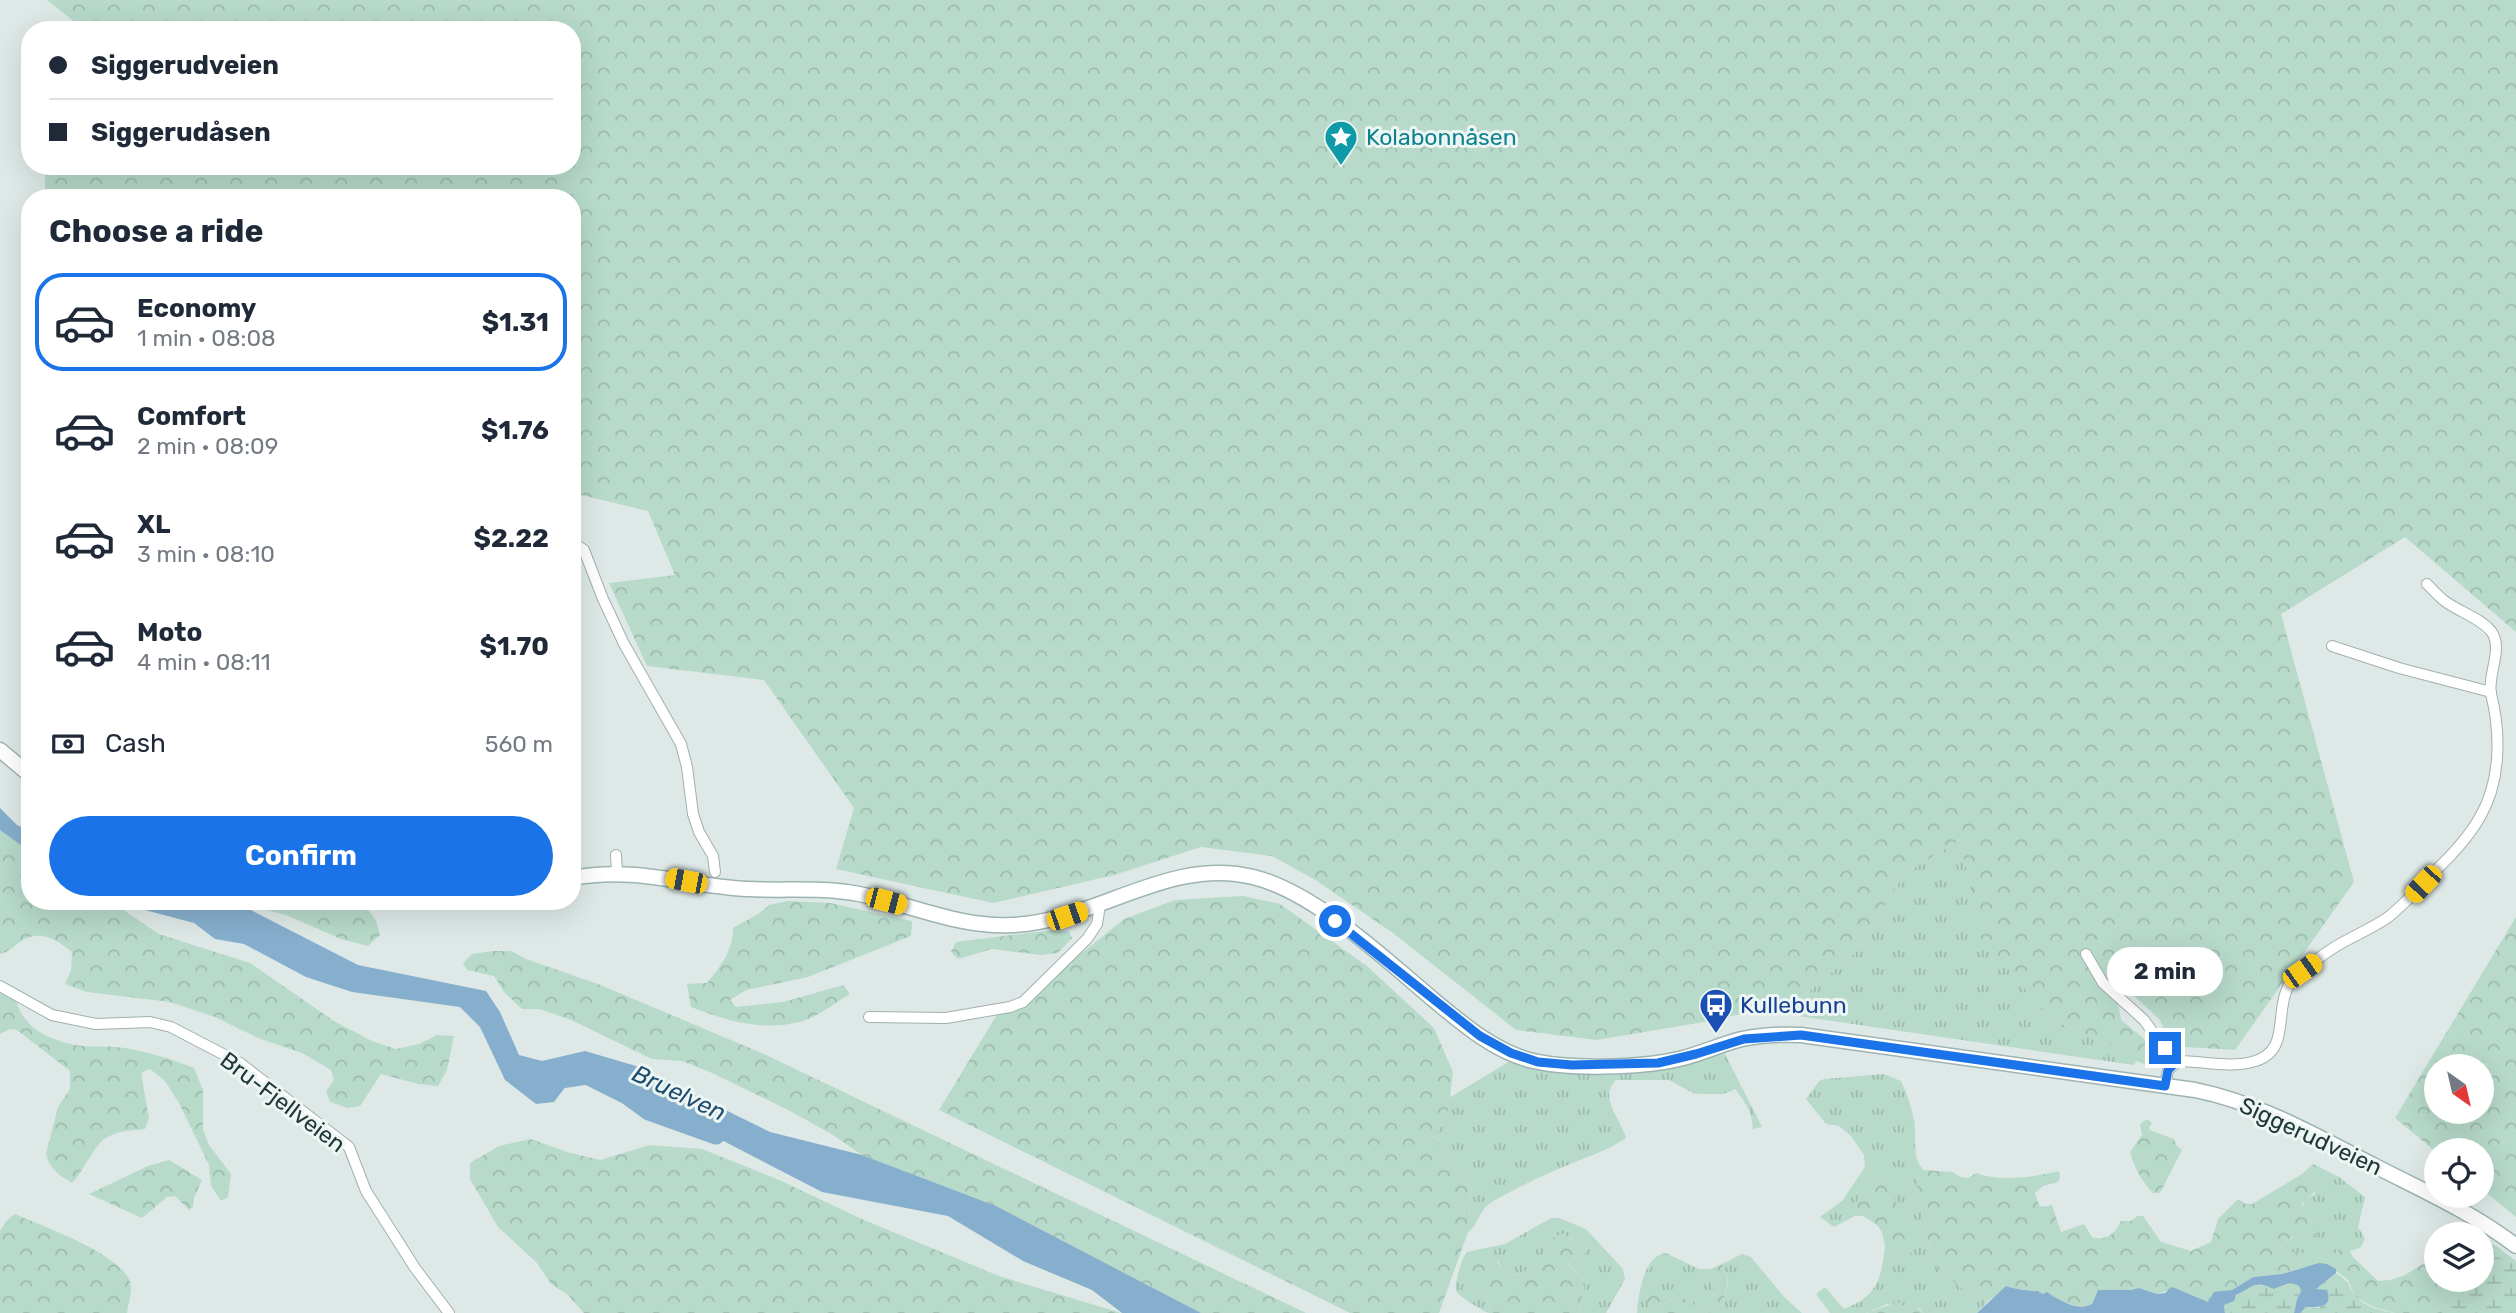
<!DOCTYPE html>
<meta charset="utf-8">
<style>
:root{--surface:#fff;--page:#f2f2f3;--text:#1f2937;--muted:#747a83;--line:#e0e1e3;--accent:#1a73e8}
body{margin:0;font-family:Rubik,sans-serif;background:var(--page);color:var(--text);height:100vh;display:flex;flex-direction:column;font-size:26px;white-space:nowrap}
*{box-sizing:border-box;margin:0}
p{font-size:23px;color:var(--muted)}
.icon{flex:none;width:38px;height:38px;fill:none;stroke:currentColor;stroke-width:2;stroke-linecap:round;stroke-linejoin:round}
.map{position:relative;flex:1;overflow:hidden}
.drawer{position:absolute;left:21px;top:189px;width:560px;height:721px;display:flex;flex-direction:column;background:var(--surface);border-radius:28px;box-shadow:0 7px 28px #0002}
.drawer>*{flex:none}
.hud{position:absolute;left:21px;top:21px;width:560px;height:154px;border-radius:28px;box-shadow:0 7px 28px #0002;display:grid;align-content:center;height:154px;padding:0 28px;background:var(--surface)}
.needle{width:46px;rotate:146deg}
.fabs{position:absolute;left:2424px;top:1054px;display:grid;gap:14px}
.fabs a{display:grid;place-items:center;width:70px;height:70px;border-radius:50%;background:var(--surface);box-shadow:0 7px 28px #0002;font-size:35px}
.end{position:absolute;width:32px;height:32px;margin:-16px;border:9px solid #1a73e8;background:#fff;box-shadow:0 0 0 4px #fff}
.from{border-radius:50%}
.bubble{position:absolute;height:49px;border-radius:24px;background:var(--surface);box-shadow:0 7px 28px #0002;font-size:23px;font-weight:700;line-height:49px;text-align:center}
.car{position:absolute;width:21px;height:42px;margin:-21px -10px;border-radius:9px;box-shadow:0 0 5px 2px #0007;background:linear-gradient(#f5c518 24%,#345 0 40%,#f5c518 0 76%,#345 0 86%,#f5c518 0)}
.hud b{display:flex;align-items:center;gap:24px;height:66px;font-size:26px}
.hud b+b{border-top:2px solid var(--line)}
.hud i{width:18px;height:18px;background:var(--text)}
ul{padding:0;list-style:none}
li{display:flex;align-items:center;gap:21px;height:98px;margin:0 14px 10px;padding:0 14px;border:4px solid transparent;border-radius:28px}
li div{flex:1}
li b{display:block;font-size:26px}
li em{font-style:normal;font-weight:700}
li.active{border-color:var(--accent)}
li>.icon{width:63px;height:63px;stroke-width:1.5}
h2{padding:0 28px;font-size:32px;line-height:84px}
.pay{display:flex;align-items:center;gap:18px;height:77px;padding:0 28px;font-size:26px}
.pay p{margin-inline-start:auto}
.action{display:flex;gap:14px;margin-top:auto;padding:14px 28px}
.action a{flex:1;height:80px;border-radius:42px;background:var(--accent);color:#fff;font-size:28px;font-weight:700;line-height:80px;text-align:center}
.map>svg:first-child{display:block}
</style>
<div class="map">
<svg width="2516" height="1313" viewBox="0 0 2516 1313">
<defs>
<pattern id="grass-tufts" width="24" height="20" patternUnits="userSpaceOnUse" patternTransform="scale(1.75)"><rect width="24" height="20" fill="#b7daca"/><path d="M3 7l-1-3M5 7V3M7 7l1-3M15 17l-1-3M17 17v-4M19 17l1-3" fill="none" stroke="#9dbcae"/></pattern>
<pattern id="forest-crowns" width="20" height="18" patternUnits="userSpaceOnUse" patternTransform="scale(1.75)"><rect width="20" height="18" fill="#b7daca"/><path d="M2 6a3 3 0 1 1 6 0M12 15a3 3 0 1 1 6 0" fill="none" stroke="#9dbcae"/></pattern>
<pattern id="wetland-marsh" width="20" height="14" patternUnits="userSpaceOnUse" patternTransform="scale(1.75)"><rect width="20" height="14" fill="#b7daca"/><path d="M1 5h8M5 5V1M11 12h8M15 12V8" fill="none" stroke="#9dbcae"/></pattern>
</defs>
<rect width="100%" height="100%" fill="#dee9e7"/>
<path fill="url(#grass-tufts)" d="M1960,840L1982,938L2052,1020L2161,1066L2153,1067L2136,1061L2134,1065L1798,1016L1796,1002L1857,951L1904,874Z
M1724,1052L1762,1127L1752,1129C1755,1116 1743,1099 1735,1089L1724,1094H1700L1693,1093L1669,1080H1616C1598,1097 1621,1119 1626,1138C1609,1150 1587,1157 1568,1165C1543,1175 1518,1187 1495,1200C1477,1210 1479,1225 1468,1232L1471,1192L1434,1136L1448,1113L1449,1098L1510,1061C1551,1073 1596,1077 1639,1073C1668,1070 1697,1060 1724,1052Z
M1884,1074L1901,1081C1907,1093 1911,1106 1914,1120C1917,1136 1911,1158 1924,1170L1920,1173L1916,1185L1931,1253L1939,1271L1966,1291L1988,1301L1977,1313H1923L1920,1308L1887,1304L1866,1313H1830L1816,1294L1825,1287L1844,1309C1878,1296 1881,1279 1885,1246L1900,1262L1912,1255L1886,1179L1856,1208L1863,1216H1855L1834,1227L1820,1217L1842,1201L1865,1167L1864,1155L1851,1136L1839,1126L1826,1124L1806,1099L1819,1081L1824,1079Z
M2313,1164L2339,1177L2365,1197L2358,1227L2365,1239L2360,1248L2350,1251L2347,1246L2340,1248L2327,1264L2297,1269L2303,1257L2301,1250L2287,1254L2283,1250L2282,1245L2313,1222L2302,1213C2302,1203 2305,1199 2315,1194L2314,1180L2302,1174Z
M1551,1218H1559L1586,1229L1623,1269L1625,1279L1606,1313H1579L1584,1288L1582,1278L1567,1261L1586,1248L1563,1234L1552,1238C1537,1264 1539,1267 1509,1277L1503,1272L1498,1261L1470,1283C1485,1291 1489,1296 1489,1313C1483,1311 1458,1296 1456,1291C1454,1284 1462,1257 1467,1252L1505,1244Z
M1666,1253L1699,1269H1711L1714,1292L1709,1313H1697L1667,1298L1647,1294L1650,1313H1637C1638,1295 1644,1255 1666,1253Z
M1742,1254L1751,1257L1785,1298L1802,1313H1722C1721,1291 1736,1286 1722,1264Z"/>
<path fill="url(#forest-crowns)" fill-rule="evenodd" d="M47,0H2516V632L2405,537L2281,614L2354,882L2235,1050L2185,1047L2168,1039L2160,1020L2113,976L2121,1020C2136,1033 2157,1045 2161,1066L2052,1020L1981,938L1960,840L1904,874L1857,951L1796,1002L1704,1022L1597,1040L1516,1030L1393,933L1314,879L1272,856L1201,847L1114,875L993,903L836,869L854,808L764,680L647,666L609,583L675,575L648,511L577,494L572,531V198H45V166H572V30H85Z
M0,830L22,846L30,849V901H110L159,934L250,963L334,1021L372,1041L396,1049L419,1044L437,1035L454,1036L447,1070L438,1086L418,1084L381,1074L360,1106L348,1108L330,1102L326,1091L334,1080L331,1070L302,1053L258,1038L215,1017L170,1002L87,992L65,984L71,971L72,952C59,941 42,930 25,939C15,944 10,952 0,954Z
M1243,896L1280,904L1367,966L1434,1028L1453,1072L1448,1113L1434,1136L1471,1192L1468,1232L1439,1313H1350L939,1110L998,1013L1082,953L1124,919L1175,900Z
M234,901H301L368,910L376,920L380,935L368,946L341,939L286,915Z
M787,901L830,903L912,921L911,936L808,977L746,990L730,1000L736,1007L783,1002L843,985L850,994C836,1002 819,1016 803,1021C764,1032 727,1021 691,1007L687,984L707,983C721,966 733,951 733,928L758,914L769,905Z
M2516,917V1217L2482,1189V1150H2436V1152L2395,1118ZM2436,1066H2482V1111H2436Z
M1053,930L1069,931L1072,938L1058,953L1041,955L992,949L958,959L951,952L956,942Z
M493,951H511L526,959L598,984L764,1054L1306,1313H1201L996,1206L862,1155L833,1135L790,1111L712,1073L682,1061L652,1059L569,1019L539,1009H522L504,992L494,976L467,970L463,963L472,954Z
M0,990L17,1002C23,1028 50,1040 75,1045C91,1048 108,1045 125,1048C148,1052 172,1059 194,1068L203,1090V1130L209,1145L231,1174L228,1197L221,1201L211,1186L209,1165L179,1103L165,1081L150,1069L141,1073L149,1118L145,1129C132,1130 117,1131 106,1138C95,1144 83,1172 72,1183L58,1174L49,1163L46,1154L58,1107L70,1089V1071L17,1030L10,1029L0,1034Z
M2147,1119L2152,1123L2149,1128L2152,1131L2174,1139L2176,1145L2182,1150L2160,1193H2153C2142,1182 2134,1167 2130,1152L2142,1135L2140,1124Z
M531,1139L567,1152L600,1160L650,1145L702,1149L777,1179L864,1220L999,1276L1121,1313H584L568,1295L551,1284L537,1263L498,1227L470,1179V1163L499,1146Z
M169,1160L202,1180L194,1198L193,1207L189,1210L175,1196L167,1197L142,1218L89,1194L148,1166Z
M1924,1170L1953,1172L1960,1177L1968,1178L1976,1173C1999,1182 2035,1177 2059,1171L2060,1177L2058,1182L2043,1186L2035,1193L2039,1205L2043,1207L2052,1205L2061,1232L2084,1224L2092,1237C2105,1242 2116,1233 2121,1221H2131L2137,1216H2143L2161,1242L2191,1251L2211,1242L2218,1219L2238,1199L2246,1204H2252L2302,1174L2314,1180L2318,1188L2302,1204V1213L2313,1222L2320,1232C2312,1240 2304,1240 2293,1236L2282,1245L2283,1250L2287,1254L2301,1250L2303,1257L2297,1269L2282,1274L2253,1277L2232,1290L2212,1295L2208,1302L2175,1288L2157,1294L2139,1288L2131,1290H2101L2096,1293L2092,1304C2077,1312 2059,1299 2045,1292L2042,1294L2008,1287L1988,1301L1966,1291L1939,1271L1931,1253L1916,1185L1920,1173Z
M1880,1171C1897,1194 1904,1228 1912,1255L1907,1262H1900L1885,1246L1882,1232L1877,1225L1863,1216L1856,1208C1856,1194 1868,1178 1880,1171Z
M15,1214C41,1226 126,1255 131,1285C132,1293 128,1305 127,1313H0V1231L6,1221Z
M1563,1234L1586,1248C1583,1261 1579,1261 1567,1262L1582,1278L1584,1288L1579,1313H1489C1489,1287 1479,1293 1464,1277C1469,1263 1481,1261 1494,1256L1503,1272L1509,1277C1537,1268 1538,1263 1552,1238Z
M2347,1245L2353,1257L2378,1281L2390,1280L2405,1275L2426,1262L2436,1260V1279H2460L2458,1291L2442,1313H2395L2374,1307L2355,1297L2348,1280L2327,1264L2340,1248Z
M1722,1264C1735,1285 1721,1292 1722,1313H1709L1714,1292L1711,1269Z
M1653,1287L1663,1290L1667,1298L1672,1301L1685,1299L1692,1302L1697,1313H1650L1647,1294Z
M1897,1302L1905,1306L1913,1303L1923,1313H1866Z"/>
<path fill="url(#wetland-marsh)" d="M2482,1240L2495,1245L2516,1261V1313H2442L2458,1291L2460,1279H2482Z
M2336,1273C2353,1284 2347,1287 2357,1298C2366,1307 2383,1311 2395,1313H2300L2306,1307L2320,1308L2319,1290L2316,1289Z
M2289,1283L2298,1284L2302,1290L2297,1299L2294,1313H2225L2224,1305C2244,1293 2249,1278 2275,1289Z"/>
<path fill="#86afcd" d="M0,808L17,825L30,831V849L22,846L0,830Z
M111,901H233L358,965L486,991L500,1012L519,1055L542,1061L585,1051L636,1066L770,1132L862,1155L996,1206L1201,1313H1122L1092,1290L1023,1261L948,1216L822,1192L629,1092L576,1073L554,1102L536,1104L505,1080L480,1027L460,1007L352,992L306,977L244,944L215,939L194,923Z
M2319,1263L2327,1264L2336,1269V1273L2316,1289L2327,1290C2333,1308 2319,1307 2306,1307L2300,1313H2294L2297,1299L2302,1290L2298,1285L2289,1283L2274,1289C2253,1280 2254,1287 2236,1295L2234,1301L2224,1305L2225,1313H1977L2006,1286C2010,1288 2033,1292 2038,1291L2042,1294L2047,1292C2059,1300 2077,1312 2092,1304L2098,1290H2131L2139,1288L2157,1294L2165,1293L2171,1287L2175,1288L2208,1302L2214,1292L2232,1290L2253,1277L2282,1274Z"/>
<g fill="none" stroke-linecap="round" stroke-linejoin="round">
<path stroke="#86afcd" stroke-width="19" d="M547,1081L587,1075L627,1095L649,1111L716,1135"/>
<defs>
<path id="street" d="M572,542L584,550L603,599L624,644L681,744L687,767L693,814L699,832L713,856L715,872
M2332,646L2399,668L2491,692
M616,855L617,873
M2086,954L2103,983L2144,1020L2175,1063
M0,986L52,1015L96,1024L150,1022L171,1027L240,1063L349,1147L366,1191L415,1268L449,1313
M869,1017L946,1018L1010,1007L1023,1002L1087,939L1097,924L1100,905
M2165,1086L2168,1070L2178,1061C2203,1061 2229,1068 2252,1062C2299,1050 2265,999 2301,971C2314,962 2327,951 2340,944C2356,935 2372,928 2387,918C2405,904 2420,887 2436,870C2453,854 2468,838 2480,817C2501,781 2501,733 2491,694C2487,675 2504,648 2491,631C2480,618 2460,612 2446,602C2439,597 2433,590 2427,584"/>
<path id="secondary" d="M0,750L30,775
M572,878C636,866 686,886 748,889C785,891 822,887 859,894C910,904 959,928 1012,925C1095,922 1169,856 1253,877C1315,892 1386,960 1435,1001C1464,1025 1493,1050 1529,1060C1569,1070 1640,1068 1679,1059C1701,1054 1721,1044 1742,1039C1761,1035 1781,1034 1801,1035L2195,1090C2260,1103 2318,1137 2377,1167C2424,1191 2473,1213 2516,1246"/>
</defs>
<use href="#street" stroke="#a1b0af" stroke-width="12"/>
<use href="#secondary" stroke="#9db4b2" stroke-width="17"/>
<use href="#street" stroke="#fff" stroke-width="10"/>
<use href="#secondary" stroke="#fff" stroke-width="14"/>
</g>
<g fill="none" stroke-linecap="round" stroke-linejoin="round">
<path stroke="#1a73e8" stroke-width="9" d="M1335,921L1480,1036L1511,1053L1538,1062L1572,1065L1658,1063L1696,1054L1744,1039L1801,1035L2165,1086L2168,1070L2175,1063L2165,1048"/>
</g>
<defs>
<symbol id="sight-pin" viewBox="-11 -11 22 30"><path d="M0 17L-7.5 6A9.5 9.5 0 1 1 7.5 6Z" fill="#0f9aa8" stroke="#eef6f4"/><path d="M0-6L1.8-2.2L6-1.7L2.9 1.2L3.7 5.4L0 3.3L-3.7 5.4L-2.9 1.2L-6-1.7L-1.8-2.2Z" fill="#fff"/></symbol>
<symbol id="bus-pin" viewBox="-11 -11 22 30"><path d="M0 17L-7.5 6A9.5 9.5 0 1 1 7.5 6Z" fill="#1a4fb4" stroke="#eef6f4"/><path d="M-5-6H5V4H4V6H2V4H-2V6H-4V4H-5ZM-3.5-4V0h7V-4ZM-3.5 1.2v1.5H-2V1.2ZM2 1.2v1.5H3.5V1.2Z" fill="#fff"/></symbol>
</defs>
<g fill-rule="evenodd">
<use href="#sight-pin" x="1322" y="118" width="38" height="52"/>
<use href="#bus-pin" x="1697" y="986" width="38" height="52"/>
</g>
<g text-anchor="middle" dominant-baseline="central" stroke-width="6" stroke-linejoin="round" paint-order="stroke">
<g font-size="23" fill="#0d838f" stroke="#eef6f4" text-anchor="start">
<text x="1366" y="137">Kolabonnåsen</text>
</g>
<g font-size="23" fill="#164399" stroke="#eef6f4" text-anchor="start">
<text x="1740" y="1005">Kullebunn</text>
</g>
<g font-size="23" fill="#203838" stroke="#eef6f4">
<text transform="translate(283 1102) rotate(37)">Bru-Fjellveien</text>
<text transform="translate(2311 1136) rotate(25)">Siggerudveien</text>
</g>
<g font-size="24" font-style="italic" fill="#1d4c71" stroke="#eef6f4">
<text transform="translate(679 1093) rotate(25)">Bruelven</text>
</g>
</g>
</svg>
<div class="fabs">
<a><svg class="needle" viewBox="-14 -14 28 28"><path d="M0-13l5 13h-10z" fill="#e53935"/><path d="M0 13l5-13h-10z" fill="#747a83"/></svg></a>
<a><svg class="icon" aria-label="locate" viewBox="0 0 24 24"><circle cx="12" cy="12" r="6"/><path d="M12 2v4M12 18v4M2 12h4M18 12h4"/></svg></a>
<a><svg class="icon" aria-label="layers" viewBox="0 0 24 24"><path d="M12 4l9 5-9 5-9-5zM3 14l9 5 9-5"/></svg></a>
</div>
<i class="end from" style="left:1335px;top:921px"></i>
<i class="end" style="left:2165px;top:1048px"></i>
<div class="bubble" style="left:2107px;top:947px;width:116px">2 min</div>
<i class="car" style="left:686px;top:881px;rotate:281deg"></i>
<i class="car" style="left:2423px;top:884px;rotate:223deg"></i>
<i class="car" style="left:886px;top:901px;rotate:105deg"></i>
<i class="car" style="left:1067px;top:916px;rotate:71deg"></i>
<i class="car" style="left:2302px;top:971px;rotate:55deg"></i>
<div class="hud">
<b><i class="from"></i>Siggerudveien</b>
<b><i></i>Siggerudåsen</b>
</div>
<section class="drawer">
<h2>Choose a ride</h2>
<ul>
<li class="active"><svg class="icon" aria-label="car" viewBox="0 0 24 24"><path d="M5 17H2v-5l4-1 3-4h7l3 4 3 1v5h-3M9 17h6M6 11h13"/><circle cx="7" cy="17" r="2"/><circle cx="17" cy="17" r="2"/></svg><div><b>Economy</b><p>1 min · 08:08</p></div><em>$1.31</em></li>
<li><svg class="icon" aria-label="car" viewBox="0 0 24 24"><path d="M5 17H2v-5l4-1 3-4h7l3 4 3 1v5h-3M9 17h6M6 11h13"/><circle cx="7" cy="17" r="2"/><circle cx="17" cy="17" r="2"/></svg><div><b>Comfort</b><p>2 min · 08:09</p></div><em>$1.76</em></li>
<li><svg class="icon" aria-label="car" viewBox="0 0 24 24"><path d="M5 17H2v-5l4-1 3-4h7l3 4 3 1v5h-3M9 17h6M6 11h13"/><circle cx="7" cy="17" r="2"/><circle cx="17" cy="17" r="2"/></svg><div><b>XL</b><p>3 min · 08:10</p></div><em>$2.22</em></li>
<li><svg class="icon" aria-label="car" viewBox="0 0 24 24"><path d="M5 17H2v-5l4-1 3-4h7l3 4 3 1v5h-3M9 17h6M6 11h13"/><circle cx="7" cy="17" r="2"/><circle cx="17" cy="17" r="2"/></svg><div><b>Moto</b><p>4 min · 08:11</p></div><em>$1.70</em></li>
</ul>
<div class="pay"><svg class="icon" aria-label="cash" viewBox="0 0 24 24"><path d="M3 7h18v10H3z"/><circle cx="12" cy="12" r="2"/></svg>Cash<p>560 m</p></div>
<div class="action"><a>Confirm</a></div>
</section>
</div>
